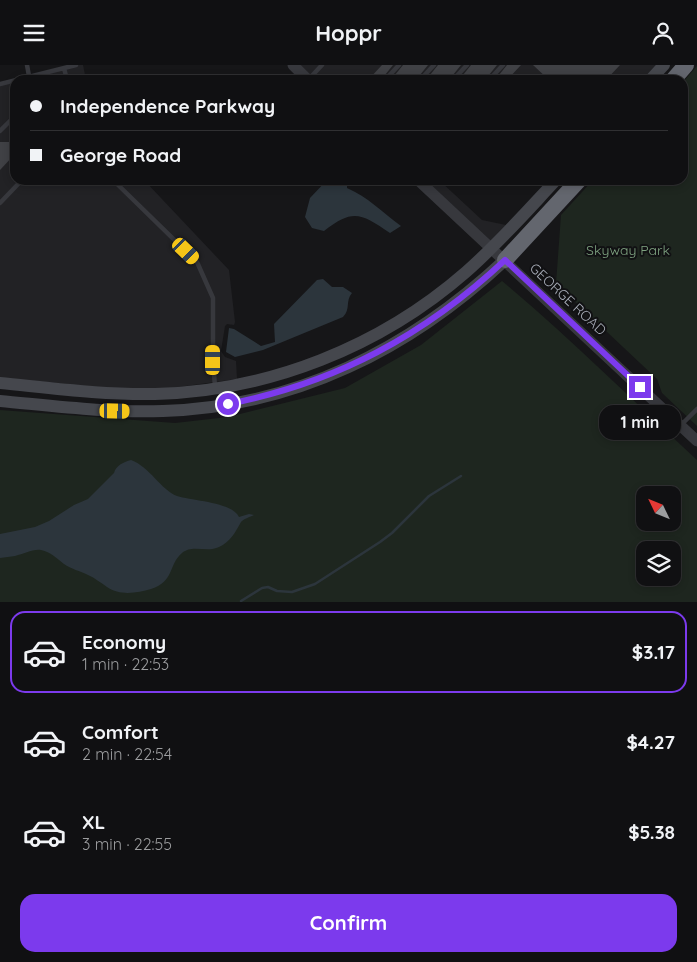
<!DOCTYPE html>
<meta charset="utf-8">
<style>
:root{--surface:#101012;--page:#1e1e20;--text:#f1f3f6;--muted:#9c9d9f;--line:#303032;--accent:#7c3aed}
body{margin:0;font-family:Quicksand,sans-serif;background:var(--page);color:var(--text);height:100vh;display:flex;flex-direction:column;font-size:19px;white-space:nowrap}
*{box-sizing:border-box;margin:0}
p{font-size:16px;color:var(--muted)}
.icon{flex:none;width:28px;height:28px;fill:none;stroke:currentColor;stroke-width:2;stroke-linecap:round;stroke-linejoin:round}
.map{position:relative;height:537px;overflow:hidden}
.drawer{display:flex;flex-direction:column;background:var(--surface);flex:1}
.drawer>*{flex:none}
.hud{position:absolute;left:10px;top:10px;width:678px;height:110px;border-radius:15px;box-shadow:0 2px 8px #0003,0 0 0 1px var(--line);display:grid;align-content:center;height:110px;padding:0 20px;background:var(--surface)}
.needle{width:32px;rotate:313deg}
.controls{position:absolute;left:636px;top:421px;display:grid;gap:10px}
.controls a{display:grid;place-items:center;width:45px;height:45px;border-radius:10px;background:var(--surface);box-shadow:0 2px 8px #0003,0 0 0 1px var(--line);font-size:25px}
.end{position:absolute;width:22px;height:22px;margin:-11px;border:6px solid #7c3aed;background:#fff;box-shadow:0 0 0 2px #fff}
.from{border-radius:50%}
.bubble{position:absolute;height:35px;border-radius:15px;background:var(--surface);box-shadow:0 2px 8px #0003,0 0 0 1px var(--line);font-size:16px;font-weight:800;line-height:35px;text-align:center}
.car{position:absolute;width:15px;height:30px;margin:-15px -8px;border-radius:6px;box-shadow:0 0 4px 1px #0007;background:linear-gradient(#f5c518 24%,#345 0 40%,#f5c518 0 76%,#345 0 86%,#f5c518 0)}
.hud b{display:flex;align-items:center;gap:18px;height:48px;font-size:19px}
.hud b+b{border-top:1px solid var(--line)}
.hud i{width:12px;height:12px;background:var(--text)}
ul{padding:9px 0 0;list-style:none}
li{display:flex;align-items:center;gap:15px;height:82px;margin:0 10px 8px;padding:0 10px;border:2px solid transparent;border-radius:15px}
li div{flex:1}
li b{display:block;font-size:19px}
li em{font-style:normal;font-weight:800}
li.active{border-color:var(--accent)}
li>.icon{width:45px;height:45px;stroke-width:1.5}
.primary-button{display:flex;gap:10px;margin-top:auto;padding:10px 20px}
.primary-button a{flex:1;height:58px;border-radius:15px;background:var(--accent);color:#fff;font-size:20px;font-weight:800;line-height:58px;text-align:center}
header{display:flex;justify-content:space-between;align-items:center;height:65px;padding:0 20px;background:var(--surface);font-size:22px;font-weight:800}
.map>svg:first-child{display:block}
</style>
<header><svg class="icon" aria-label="menu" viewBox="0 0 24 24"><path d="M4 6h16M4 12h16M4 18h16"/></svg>Hoppr<svg class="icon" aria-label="person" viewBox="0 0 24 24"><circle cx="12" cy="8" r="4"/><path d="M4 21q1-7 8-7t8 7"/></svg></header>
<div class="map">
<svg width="697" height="537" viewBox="0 0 697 537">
<rect width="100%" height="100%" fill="#161618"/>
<path fill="#222225" d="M75,0H83L86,15H19Z
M299,0H656L642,15H315Z
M15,16V115H144L229,205L235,257L234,260L227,259L225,261L221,286L225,292L236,296L237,314L171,323L123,324L0,313V20Z
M425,115H439L482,155L506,160L491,176Z"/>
<path fill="#1e261f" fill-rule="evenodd" d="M697,1V361L662,328L657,314L556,219L561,150L593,115H682L683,17Z
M502,216C569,272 632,335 697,395V537H0V345L175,358L228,352L345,323L421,280ZM645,430H672V458H645ZM645,485H672V512H645Z"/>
<path fill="#2c353c" d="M327,115H347V123C368,132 382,147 401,161L390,168C361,149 354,143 324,166L312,163L305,152L310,133Z
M323,214L332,222H343L352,228C345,236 351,244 343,252L263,285L235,292L226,287L229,263L234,264L261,281L275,277L274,259L317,215Z
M131,395C150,402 161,425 177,431C193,436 232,437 239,452L249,449L254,450C250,452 243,454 241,457C235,468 230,477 219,482C207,488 192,479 182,488C168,500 175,516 151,524C137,528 120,531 107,522C101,518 95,513 88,510C80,506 71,504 64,499C56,493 51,487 41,485C32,484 24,489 15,491C10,492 5,492 0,493V469L35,462L49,456L74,440L88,434L114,408C116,400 124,397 131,395Z"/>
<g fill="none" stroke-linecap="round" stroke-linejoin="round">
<path stroke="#2c353c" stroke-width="2.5" d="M241,536L262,523L268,522L277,526L292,527L315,519L380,477L392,468L429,431L461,411"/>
</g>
<path fill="#404145" d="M382,0H393L381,15H368Z
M403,0H428L416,15H391Z
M438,0H461L449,15H426Z
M471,0H497L485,15H459Z
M507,0H521L507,15H495Z
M533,0H620L606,15H549Z
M0,77H15V89L0,105Z"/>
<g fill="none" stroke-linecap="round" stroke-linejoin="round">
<path stroke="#37383d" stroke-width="4.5" d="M27,0L29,11
M64,3L67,15
M308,15L322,0
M385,15L399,0
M420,15L434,0
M453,15L467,0
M489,15L503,0
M0,19L76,0
M0,66L15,51
M113,115L197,197L213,233V295L215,322
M0,138L21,116L24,115
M681,360L697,344"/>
<path stroke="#37383d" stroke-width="11" d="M293,0L308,15
M418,115L697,376"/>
<path stroke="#45474d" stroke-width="12" d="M650,15L664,0
M0,318C51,323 103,330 155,329C269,326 380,282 466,207C498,179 527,146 556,115
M0,336C54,341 108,348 163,346C295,342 410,284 505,195"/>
<path stroke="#63666e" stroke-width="16" d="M673,15L686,0
M505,195L579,115"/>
</g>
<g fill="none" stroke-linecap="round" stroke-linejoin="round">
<path stroke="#7c3aed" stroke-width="6" d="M228,339C336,318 425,270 505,195L640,322"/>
</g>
<g text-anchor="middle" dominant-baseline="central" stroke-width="4" stroke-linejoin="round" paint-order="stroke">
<g font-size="14" fill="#7fa381" stroke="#111113">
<text x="628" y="185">Skyway Park</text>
</g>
<g font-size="14" fill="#a8adb8" stroke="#111113">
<text transform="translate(568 234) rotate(43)">GEORGE ROAD</text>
</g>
</g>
</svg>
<div class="controls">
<a><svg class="needle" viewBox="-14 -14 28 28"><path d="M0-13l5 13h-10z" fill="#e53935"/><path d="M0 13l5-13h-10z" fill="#9c9d9f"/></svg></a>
<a><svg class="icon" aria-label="layers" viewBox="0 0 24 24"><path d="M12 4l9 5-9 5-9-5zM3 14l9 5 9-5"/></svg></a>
</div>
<i class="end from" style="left:228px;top:339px"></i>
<i class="end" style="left:640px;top:322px"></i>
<div class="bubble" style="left:599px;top:340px;width:82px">1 min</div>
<i class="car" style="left:186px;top:186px;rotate:134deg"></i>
<i class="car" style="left:213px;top:295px;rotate:0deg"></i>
<i class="car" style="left:115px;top:346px;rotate:91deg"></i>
<div class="hud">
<b><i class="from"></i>Independence Parkway</b>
<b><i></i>George Road</b>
</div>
</div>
<section class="drawer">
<ul>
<li class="active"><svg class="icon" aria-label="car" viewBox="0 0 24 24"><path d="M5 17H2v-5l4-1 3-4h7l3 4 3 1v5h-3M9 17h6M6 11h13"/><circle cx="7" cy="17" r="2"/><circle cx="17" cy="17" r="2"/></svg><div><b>Economy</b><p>1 min · 22:53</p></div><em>$3.17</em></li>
<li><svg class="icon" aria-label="car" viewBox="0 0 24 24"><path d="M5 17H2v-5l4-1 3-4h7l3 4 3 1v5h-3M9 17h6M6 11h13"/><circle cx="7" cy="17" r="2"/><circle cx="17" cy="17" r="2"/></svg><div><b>Comfort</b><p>2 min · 22:54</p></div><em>$4.27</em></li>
<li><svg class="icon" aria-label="car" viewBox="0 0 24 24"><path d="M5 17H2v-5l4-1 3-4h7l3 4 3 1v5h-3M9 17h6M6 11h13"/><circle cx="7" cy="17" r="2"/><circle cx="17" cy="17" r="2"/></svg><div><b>XL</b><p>3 min · 22:55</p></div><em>$5.38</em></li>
</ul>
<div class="primary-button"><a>Confirm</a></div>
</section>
